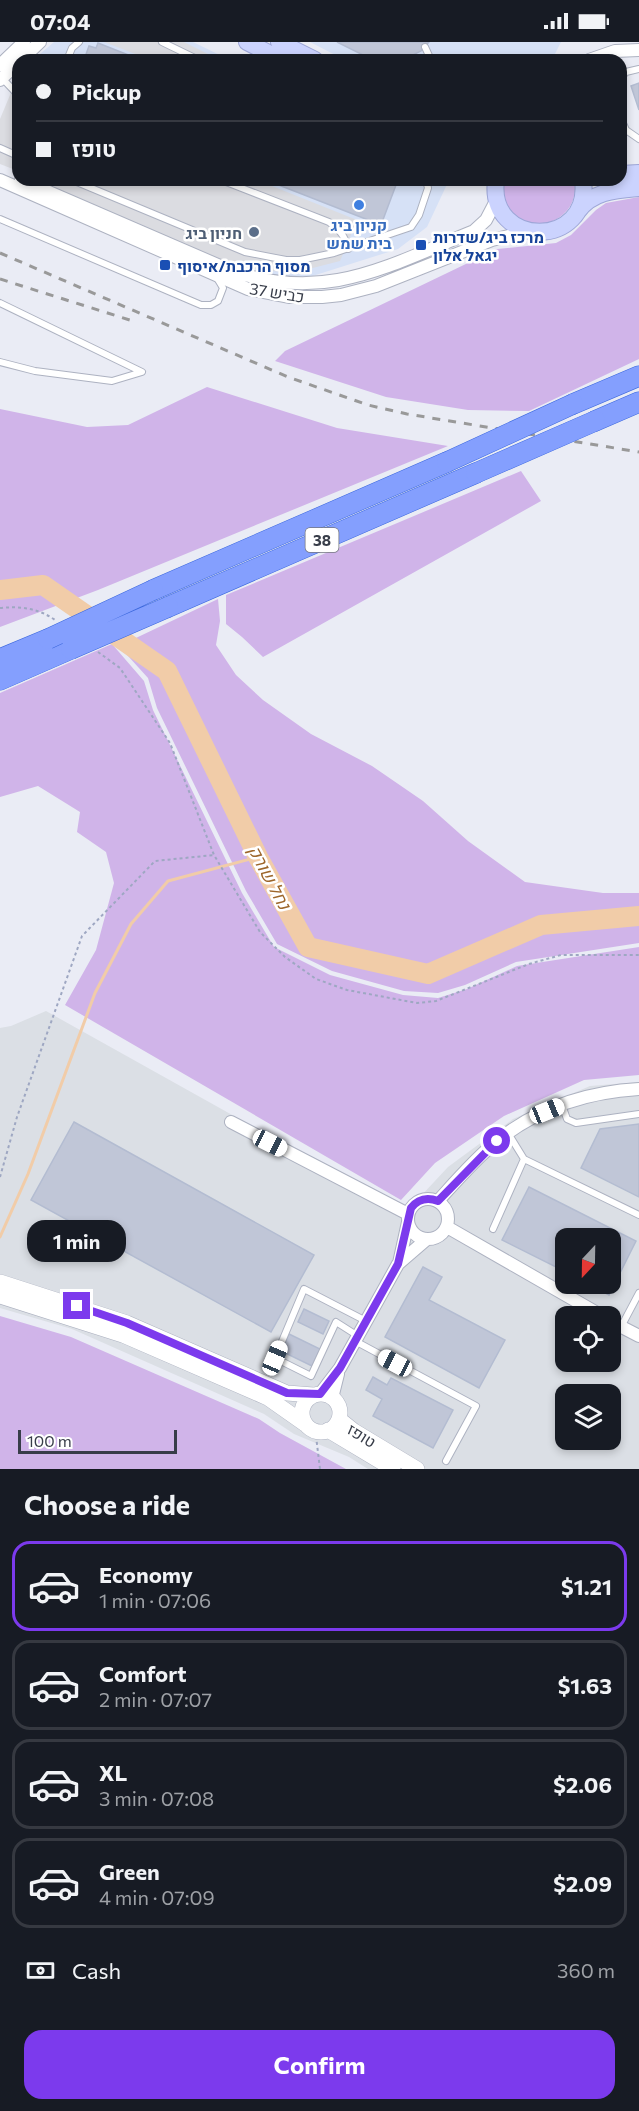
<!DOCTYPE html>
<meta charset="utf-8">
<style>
:root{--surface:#171b24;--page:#242831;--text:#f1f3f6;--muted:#9ea1a6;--line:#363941;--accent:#7c3aed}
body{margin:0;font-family:Commissioner,Heebo,sans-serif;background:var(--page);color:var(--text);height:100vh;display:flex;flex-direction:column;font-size:22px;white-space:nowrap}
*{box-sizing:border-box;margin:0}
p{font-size:20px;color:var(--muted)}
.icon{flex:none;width:33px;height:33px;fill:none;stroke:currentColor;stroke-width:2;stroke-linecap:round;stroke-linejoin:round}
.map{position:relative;height:1427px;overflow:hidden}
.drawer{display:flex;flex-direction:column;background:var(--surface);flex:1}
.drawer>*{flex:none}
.top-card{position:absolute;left:12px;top:12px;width:615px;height:132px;border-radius:18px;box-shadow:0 3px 9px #0003;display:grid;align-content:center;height:132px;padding:0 24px;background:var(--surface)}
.needle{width:39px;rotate:202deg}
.buttons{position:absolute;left:555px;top:1186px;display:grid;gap:12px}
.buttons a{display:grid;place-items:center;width:66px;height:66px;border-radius:12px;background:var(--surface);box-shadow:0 3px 9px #0003;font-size:30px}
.scale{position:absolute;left:18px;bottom:15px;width:159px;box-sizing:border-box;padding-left:6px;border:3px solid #383d49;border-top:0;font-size:16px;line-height:21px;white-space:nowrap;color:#383d49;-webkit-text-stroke:4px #fff;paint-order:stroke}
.end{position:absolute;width:27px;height:27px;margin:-14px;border:8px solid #7c3aed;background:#fff;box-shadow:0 0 0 3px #fff}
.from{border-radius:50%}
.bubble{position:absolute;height:42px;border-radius:18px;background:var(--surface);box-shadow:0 3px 9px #0003;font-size:20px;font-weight:700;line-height:42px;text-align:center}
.car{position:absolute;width:18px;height:36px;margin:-18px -9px;border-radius:8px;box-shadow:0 0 4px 2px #0007;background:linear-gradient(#fff 24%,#345 0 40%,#fff 0 76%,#345 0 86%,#fff 0)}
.top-card b{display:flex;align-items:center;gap:21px;height:57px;font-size:22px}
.top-card b+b{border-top:2px solid var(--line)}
.top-card i{width:15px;height:15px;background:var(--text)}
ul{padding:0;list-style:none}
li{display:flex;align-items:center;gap:18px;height:90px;margin:0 12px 9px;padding:0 12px;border:3px solid var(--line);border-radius:18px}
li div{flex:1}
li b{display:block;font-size:22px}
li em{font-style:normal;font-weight:700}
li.current{border-color:var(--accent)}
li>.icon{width:54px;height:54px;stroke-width:1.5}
h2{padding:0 24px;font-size:27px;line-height:72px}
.pay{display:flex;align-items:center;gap:15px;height:66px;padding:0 24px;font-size:22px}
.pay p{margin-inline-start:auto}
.action{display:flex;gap:12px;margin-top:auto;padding:12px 24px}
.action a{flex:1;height:69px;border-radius:18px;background:var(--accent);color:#fff;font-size:24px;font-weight:700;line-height:69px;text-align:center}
.status{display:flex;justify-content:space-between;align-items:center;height:42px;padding:0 30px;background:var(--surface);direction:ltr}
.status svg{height:16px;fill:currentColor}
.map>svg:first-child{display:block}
</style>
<div class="status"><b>07:04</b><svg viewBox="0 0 49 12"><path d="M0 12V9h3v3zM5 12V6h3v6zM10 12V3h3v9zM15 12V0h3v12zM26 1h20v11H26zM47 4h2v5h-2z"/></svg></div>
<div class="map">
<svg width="639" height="1427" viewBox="0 0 639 1427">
<rect width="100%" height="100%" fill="#eaecf5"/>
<path fill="#d6e1f6" d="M54,0H193L230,18H33Z
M310,0H561L552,18H345Z
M30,138H449L427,185L398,207L303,237L275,239Z"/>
<path fill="#dbdfe5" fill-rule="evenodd" d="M46,969L406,1170L448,1125L513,1077L590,1044L639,1040V1427H368L349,1415L294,1392L264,1372L72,1287L0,1266V986L11,984ZM566,1197H610V1242H566ZM566,1275H610V1320H566ZM566,1353H610V1398H566Z"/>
<path fill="#d0b4e9" d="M503,138H574C583,180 523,200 506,162C503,155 504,145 503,138Z
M639,155V317L529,369L468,368L386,355L275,319L285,309L497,207L556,201L571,193L596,168L606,161Z
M207,345L337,386L448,404L98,548L0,585V367L87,385L128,383Z
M521,429L541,459L263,615L242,595L226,582V553Z
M218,557L220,579L216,603L236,633L263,658L311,692L372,724L423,759L468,799L525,840L603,851H639V901L516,920L465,943L438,951L404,949L332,929L277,902L246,849L157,666L148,636L119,604Z
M112,602L144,639L153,668L242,851L274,905L330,933L403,953L438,956L467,947L517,924L639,905V1033L584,1038L504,1074L435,1121L401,1158L65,963L96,908L114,841L106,810L77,790L80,770L38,744L0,755V651Z
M0,1274L71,1295L259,1377L280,1391L346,1427H0Z"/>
<path fill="#dbdce1" d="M104,0H184L220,18H151Z
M15,41L18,42V129L0,122V77Z
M37,138H257L357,178L340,219L305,228L283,230L262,228L235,223L186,203Z"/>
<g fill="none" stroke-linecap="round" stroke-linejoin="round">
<path stroke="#f1cca8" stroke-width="3" d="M0,1195L28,1132L95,951L131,882L168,839L258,815"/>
<path stroke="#f1cca8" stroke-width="20" d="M0,548L43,543L167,629L258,815L308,905L428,932L541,883L639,874"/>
</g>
<path fill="#c0c6d7" stroke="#b3bcd1" stroke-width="1.5" d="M337,0H429L421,9L403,18H373Z
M98,1L141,18H84L89,4L96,6Z
M639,41V68L631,44Z
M266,138H382L396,143L381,183Z
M74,1080L314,1213L271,1290L31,1158Z
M639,1082V1155L581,1126L600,1087Z
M529,1145L636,1199L609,1253L588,1242H610V1197H566V1230L502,1198Z
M423,1225L442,1235L429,1258L505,1298L479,1346L385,1295Z
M304,1267L329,1279L323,1292L298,1280Z
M289,1292L320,1307L312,1324L281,1309Z
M373,1335L387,1343L391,1336L453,1368L433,1406L373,1374L382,1357L366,1348Z"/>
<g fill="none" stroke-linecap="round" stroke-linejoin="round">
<defs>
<path id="service" d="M162,0L199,18
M425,5L431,18
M67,18L72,6L79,0
M2,36L18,53
M621,36L626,30L639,27
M621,77L626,88L639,97
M0,106L18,114
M72,138L245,210L286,218H300L334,211L411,185L419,173L428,146L426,138
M221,138L329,180C340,188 345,194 348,207
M0,177L201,263H211L218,259L223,246L217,236
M0,261L142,330L112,339L35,329L0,320
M562,1063L567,1077L576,1081L639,1072
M508,1091L524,1117L639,1173
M493,1187L524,1117
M621,1285L639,1251
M358,1294L336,1280L311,1334L275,1316L304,1247L366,1279
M355,1299L476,1364L446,1419"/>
<path id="minor" d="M21,18L40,0
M589,18L615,9L639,8
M0,23L24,0
M0,38L18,21
M0,138L248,247L290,255H322L341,253L376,244L492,198L530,189
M21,138L227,227C323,263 387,224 474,189L486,178L497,157
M231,1080L408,1172
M408 1177a20 20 0 1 1 40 0a20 20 0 1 1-40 0Z
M438,1159C457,1138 475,1117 497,1099C538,1066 587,1050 639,1047
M447,1185L604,1275
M399,1221L408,1180
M610,1279L639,1294
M320,1352L340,1326L398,1222L427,1197
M332,1356L338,1332"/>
<path id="tertiary" d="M0,1240L127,1281L287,1351L313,1353
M0,1254L123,1293L268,1356L305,1382
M302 1371a19 19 0 1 1 38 0a19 19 0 1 1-38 0Z
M339,1377L354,1389L417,1427
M328,1388L393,1427"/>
<path id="secondary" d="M247,0L282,18
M279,0L315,18
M621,132L639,131
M496,138C487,207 592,207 583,138
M578,169C593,149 616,148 639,146"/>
<path id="trunk" d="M573,362L639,334
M595,379L639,360
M153,548L447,420
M168,565L476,431
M0,617L48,597
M0,638L71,607"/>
</defs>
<use href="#service" stroke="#adb2c1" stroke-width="8"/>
<use href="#minor" stroke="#adb2c1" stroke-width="14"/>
<use href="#tertiary" stroke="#adb2c1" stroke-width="16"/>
<use href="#secondary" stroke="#9da6d7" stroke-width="18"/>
<use href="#trunk" stroke="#3c68dd" stroke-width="21"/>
<path stroke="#9ea7c2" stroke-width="2" stroke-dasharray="3 3" stroke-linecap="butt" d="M0,566C20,564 38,566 55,578
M98,610L120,626L170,701L214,813L260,890L285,915L316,937L347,948L417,961L436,959L529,922L561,913H639
M0,1135L17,1075L82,894L155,819L214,813
M316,1394L320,1427"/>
<use href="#service" stroke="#fff" stroke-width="6"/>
<use href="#minor" stroke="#fff" stroke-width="12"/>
<use href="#tertiary" stroke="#fff" stroke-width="15"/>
<use href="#secondary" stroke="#cbd3fe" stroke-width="16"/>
<use href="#trunk" stroke="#849ffe" stroke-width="20"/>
<path stroke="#999" stroke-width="3" stroke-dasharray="8 8" stroke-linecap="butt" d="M0,211L288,335L368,363L407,372L639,410
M0,237L136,280"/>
<defs>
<path id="trunk-bridge" d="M447,420L573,362
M476,431L595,379
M48,597L153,548
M71,607L168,565"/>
</defs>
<use href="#trunk-bridge" stroke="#3c68dd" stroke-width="21" stroke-linecap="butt"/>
<use href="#trunk-bridge" stroke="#849ffe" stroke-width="20"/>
</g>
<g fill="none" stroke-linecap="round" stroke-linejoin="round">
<path stroke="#7c3aed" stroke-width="8" d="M77,1264L127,1281L287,1351L320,1352L340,1326L398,1222L411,1166C418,1157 427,1155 438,1159L497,1099"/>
</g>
<circle fill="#3f7fe0" stroke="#fff" stroke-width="2" cx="359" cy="163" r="6"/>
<circle fill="#5c6f8a" stroke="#fff" stroke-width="2" cx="254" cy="190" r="6"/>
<g fill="#1a4fb4" stroke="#fff" stroke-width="2">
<rect x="415" y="197" width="12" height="12" rx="3"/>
<rect x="159" y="217" width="12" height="12" rx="3"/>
</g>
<g text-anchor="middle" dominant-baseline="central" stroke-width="5" stroke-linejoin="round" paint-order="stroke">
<rect fill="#fff" stroke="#747780" stroke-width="1.5" x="305.5" y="486" width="33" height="24" rx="4.5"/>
<g font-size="15" font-weight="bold" fill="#383d49">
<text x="322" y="498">38</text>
</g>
<g font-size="16" font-weight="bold" fill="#366cbe" stroke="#fff">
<text x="359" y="182">קניון ביג<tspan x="359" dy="18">בית שמש</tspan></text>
</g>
<g font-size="16" font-weight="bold" fill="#4e5e75" stroke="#fff" text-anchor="end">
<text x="242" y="190">חניון ביג</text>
</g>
<g font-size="16" font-weight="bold" fill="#164399" stroke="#fff" text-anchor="start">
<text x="433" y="194">מרכז ביג/שדרות<tspan x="433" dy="18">יגאל אלון</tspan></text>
<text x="177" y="223">מסוף הרכבת/איסוף</text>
</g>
<g font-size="16" fill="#383d49" stroke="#fff">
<text transform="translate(277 250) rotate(9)">כביש 37</text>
<text transform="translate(362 1393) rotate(32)">טופז</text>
</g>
<g font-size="18" font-style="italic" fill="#9d662b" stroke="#fff">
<text transform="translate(270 835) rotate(62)">נחל שורק</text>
</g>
</g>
</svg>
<div class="buttons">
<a><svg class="needle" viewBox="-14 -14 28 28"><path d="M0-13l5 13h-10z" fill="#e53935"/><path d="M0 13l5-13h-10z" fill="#9ea1a6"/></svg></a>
<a><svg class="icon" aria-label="locate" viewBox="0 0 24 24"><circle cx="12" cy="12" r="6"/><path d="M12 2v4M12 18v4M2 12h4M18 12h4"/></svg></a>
<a><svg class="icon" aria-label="layers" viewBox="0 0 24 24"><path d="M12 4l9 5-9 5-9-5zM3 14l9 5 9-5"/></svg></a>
</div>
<div class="scale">100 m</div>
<i class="end from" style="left:497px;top:1099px"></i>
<i class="end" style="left:77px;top:1264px"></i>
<div class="bubble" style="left:27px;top:1178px;width:99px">1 min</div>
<i class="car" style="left:547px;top:1069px;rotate:68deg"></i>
<i class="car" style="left:270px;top:1101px;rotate:117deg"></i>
<i class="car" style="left:275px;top:1316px;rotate:23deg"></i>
<i class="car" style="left:395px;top:1321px;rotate:298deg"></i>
<div class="top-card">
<b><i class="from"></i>Pickup</b>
<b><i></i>טופז</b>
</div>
</div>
<section class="drawer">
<h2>Choose a ride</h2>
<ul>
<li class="current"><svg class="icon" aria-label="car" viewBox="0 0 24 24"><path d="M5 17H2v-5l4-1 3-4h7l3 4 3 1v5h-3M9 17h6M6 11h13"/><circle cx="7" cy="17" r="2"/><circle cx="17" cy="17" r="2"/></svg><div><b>Economy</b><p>1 min · 07:06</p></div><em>$1.21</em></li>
<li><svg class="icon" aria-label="car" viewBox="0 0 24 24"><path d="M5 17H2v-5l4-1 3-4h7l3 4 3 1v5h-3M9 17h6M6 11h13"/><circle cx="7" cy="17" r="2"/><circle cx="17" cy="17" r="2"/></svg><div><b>Comfort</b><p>2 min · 07:07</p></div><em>$1.63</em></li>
<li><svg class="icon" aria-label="car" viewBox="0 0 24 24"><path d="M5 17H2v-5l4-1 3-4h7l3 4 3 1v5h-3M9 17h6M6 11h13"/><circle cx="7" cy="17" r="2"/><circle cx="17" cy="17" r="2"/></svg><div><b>XL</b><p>3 min · 07:08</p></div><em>$2.06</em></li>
<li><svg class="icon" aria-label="car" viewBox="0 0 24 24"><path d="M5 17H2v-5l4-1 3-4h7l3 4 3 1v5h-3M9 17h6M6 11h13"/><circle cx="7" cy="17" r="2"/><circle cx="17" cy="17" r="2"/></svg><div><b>Green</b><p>4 min · 07:09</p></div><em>$2.09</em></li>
</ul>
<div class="pay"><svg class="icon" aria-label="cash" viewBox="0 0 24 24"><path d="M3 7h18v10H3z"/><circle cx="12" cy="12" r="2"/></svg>Cash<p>360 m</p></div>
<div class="action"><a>Confirm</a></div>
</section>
